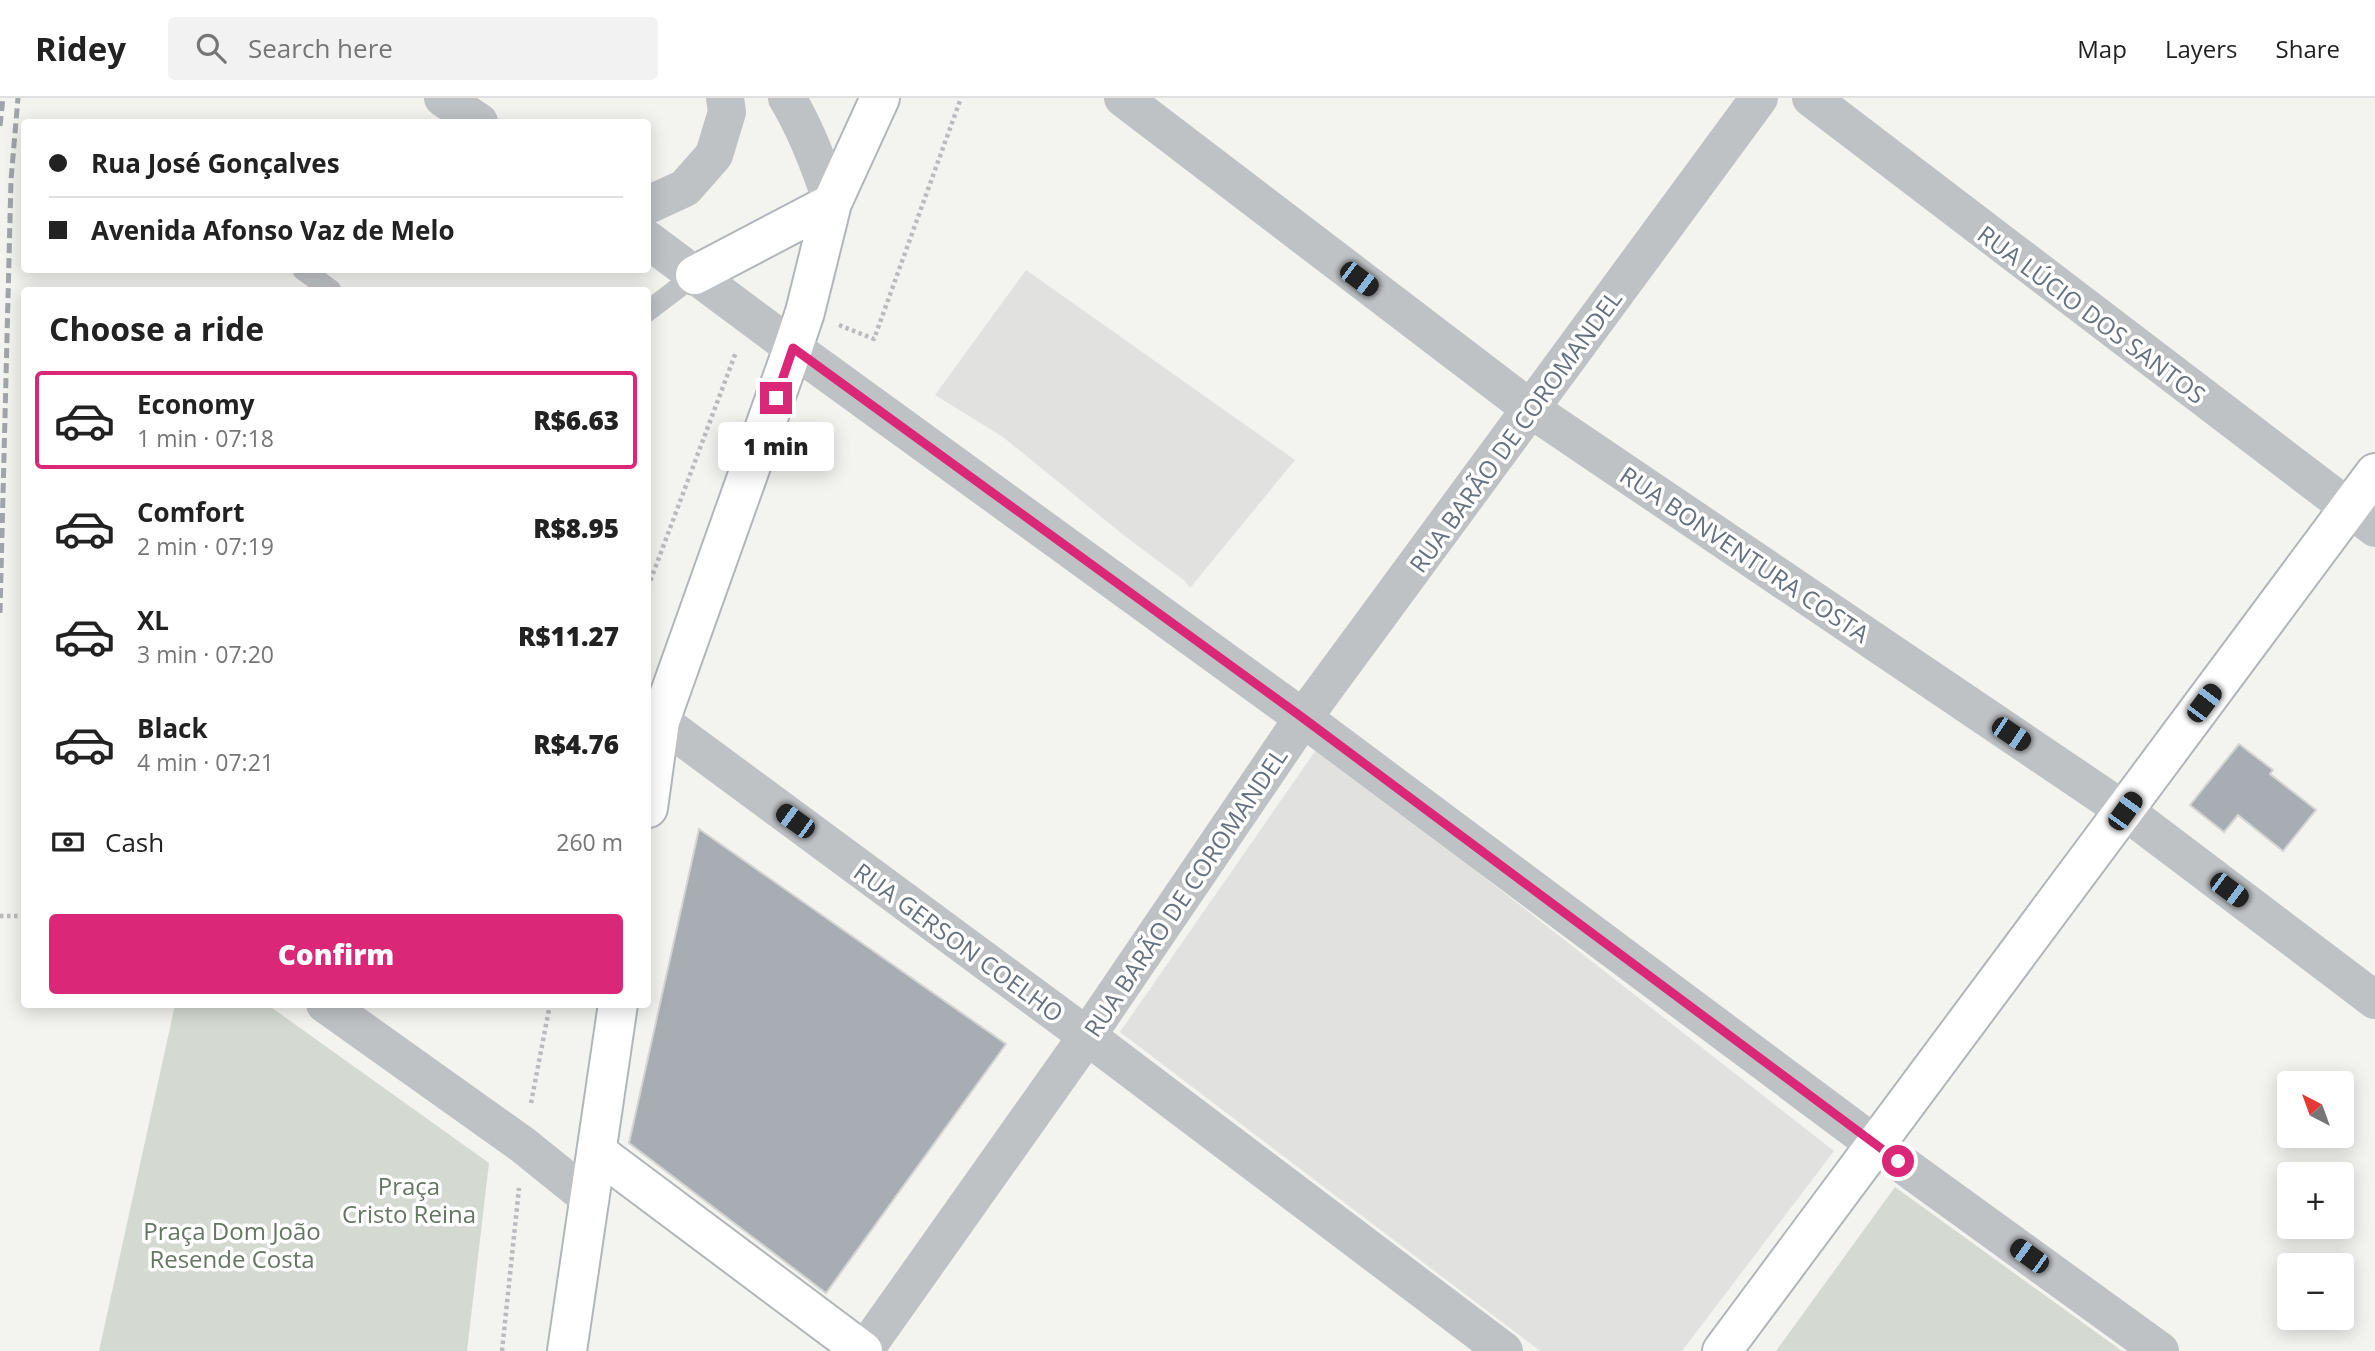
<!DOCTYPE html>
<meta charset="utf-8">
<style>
:root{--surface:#fff;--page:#f2f2f2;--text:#222;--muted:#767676;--line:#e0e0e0;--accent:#db2777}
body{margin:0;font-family:"Open Sans",sans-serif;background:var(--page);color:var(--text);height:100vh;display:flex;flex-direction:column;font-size:26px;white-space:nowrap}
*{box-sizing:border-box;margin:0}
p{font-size:23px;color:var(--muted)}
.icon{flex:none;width:38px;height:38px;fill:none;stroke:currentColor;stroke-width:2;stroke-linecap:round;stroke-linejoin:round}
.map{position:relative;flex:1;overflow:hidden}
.side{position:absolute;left:21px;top:189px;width:630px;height:721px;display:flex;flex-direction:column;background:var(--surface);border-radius:7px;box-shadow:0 4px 18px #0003}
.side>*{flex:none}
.banner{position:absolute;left:21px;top:21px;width:630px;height:154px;border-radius:7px;box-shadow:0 4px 18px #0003;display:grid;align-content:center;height:154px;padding:0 28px;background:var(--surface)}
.needle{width:46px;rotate:319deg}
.tools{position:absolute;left:2277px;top:973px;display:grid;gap:14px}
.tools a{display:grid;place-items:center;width:77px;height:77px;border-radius:7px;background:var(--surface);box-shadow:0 4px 18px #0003;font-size:35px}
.end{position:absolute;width:32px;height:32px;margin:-16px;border:9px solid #db2777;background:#fff;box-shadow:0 0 0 4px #fff}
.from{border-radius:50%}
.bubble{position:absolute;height:49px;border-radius:7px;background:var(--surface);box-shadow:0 4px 18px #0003;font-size:23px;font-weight:800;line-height:49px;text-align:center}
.car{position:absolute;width:21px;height:42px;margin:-21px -10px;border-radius:9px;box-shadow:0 0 5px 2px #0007;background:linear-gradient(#222 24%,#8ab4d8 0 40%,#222 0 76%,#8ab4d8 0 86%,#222 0)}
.banner b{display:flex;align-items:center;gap:24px;height:66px;font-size:26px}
.banner b+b{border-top:2px solid var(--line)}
.banner i{width:18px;height:18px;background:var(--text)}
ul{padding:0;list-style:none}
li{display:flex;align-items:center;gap:21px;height:98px;margin:0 14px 10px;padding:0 14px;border:4px solid transparent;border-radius:7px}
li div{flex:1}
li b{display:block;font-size:26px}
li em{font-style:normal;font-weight:800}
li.on{border-color:var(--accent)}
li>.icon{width:63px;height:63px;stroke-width:1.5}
h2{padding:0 28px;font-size:32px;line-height:84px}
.pay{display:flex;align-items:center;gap:18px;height:77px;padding:0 28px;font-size:26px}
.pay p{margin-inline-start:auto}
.action{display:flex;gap:14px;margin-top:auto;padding:14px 28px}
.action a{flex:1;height:80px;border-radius:7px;background:var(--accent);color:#fff;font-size:28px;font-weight:800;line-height:80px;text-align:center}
header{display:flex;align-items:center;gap:42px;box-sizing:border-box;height:98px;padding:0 35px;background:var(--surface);border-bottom:2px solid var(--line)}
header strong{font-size:33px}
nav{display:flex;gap:38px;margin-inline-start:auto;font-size:24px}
.search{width:490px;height:63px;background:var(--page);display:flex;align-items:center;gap:18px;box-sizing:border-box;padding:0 24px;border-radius:7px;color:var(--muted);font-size:26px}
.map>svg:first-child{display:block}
</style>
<header>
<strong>Ridey</strong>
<div class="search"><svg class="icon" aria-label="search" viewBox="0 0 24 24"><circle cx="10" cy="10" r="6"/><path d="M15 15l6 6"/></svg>Search here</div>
<nav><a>Map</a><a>Layers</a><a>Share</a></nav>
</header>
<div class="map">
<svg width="2375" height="1253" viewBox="0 0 2375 1253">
<rect width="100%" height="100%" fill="#f3f3f0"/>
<path fill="#e1e2e0" d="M1026,172L1295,362L1190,490L1185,483L1126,439L1003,339L935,297Z
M1318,649L1834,1053L1682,1253H1540L1120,934Z"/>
<path fill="#d4dad1" d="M175,907H268L489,1065L467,1253H99Z
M1895,1089L2122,1253H1776Z"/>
<path fill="#a7adb2" stroke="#d4d5d3" stroke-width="2" d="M2239,646L2273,672L2270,676L2316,712L2283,753L2238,717L2224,734L2190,707Z
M699,731L1006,946L826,1195L629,1045Z"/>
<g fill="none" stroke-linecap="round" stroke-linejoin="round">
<defs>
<path id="secondary" d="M695,177L832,105
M648,710L660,623L793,250L805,214L832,105L880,0
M597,1054L863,1253
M567,1253L618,906
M1722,1253L2375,375"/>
</defs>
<use href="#secondary" stroke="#b2b6ba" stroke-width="42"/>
<path stroke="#b9bbbd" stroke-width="4.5" stroke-dasharray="3.5 3.5" stroke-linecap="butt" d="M839,227L874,241L961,0
M648,489L736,254
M0,818H24
M531,1005L550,906
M502,1253L519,1090"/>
<path stroke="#bfc2c5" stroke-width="21" d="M303,172L331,192
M648,213L695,177"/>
<path stroke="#bfc2c5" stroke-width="38" d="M1811,0L2375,430
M793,250L1303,620L1877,1048L2160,1253
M648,614L1087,938L1504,1253
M2125,713L2375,902
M325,906L523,1047L590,1101
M864,1253L1087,938L1303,620L1759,0"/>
<path stroke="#bfc2c5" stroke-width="38" d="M443,0L479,24
M787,0C807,33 820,68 832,105
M1123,0L1532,312L2125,713
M648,107L685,90L714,57L727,14L725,0
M648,142L793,250"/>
<use href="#secondary" stroke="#fff" stroke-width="38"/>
<path stroke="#a1a5aa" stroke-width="5" stroke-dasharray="10 5" stroke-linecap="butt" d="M0,28L3,0
M0,515L11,82L18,0"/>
</g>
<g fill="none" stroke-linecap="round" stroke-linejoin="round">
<path stroke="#db2777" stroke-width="9" d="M776,300L793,250L1303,620L1898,1063"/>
</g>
<g text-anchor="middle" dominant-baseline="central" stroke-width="7" stroke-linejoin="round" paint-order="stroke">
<g font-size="24" fill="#65717e" stroke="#fff">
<text transform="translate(2092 216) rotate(37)">RUA LÚCIO DOS SANTOS</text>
<text transform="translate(1515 333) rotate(-54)">RUA BARÃO DE COROMANDEL</text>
<text transform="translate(1745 456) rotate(34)">RUA BONVENTURA COSTA</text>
<text transform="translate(1185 794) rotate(-56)">RUA BARÃO DE COROMANDEL</text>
<text transform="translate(959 844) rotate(36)">RUA GERSON COELHO</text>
</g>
<g font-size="24" fill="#657663" stroke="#fff">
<text x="409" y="1087">Praça<tspan x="409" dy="28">Cristo Reina</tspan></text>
<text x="232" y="1132">Praça Dom João<tspan x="232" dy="28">Resende Costa</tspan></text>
</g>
</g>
</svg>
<div class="tools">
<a><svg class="needle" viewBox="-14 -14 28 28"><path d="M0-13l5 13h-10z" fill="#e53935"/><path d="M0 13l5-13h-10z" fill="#767676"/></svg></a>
<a>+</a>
<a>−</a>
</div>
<i class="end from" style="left:1898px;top:1063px"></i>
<i class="end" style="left:776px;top:300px"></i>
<div class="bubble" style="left:718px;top:324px;width:116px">1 min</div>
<i class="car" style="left:1359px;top:181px;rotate:127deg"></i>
<i class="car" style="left:2204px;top:605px;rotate:37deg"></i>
<i class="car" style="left:2011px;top:636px;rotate:124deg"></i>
<i class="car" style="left:2125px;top:713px;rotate:36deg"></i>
<i class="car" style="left:795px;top:723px;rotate:306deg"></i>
<i class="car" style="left:2229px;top:792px;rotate:127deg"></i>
<i class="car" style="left:2029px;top:1158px;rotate:306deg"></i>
<div class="banner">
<b><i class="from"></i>Rua José Gonçalves</b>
<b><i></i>Avenida Afonso Vaz de Melo</b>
</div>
<section class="side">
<h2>Choose a ride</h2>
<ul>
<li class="on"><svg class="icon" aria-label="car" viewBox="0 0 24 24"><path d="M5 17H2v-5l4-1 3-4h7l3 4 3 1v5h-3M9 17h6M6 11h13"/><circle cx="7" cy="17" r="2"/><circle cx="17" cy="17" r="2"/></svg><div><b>Economy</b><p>1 min · 07:18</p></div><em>R$6.63</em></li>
<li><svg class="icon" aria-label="car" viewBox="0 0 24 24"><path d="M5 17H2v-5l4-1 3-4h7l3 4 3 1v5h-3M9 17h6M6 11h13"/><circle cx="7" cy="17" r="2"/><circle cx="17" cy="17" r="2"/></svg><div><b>Comfort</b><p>2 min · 07:19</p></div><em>R$8.95</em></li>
<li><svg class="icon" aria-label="car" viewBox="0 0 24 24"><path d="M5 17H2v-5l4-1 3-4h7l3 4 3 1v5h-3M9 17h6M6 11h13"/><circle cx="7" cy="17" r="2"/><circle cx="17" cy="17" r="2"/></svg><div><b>XL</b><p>3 min · 07:20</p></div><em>R$11.27</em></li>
<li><svg class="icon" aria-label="car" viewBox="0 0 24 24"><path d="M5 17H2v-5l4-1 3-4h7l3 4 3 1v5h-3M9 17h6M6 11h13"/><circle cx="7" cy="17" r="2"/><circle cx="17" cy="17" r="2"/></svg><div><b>Black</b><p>4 min · 07:21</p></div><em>R$4.76</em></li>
</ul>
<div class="pay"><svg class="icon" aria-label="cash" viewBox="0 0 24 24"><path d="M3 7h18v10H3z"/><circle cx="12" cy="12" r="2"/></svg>Cash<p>260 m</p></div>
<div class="action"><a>Confirm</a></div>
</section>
</div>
